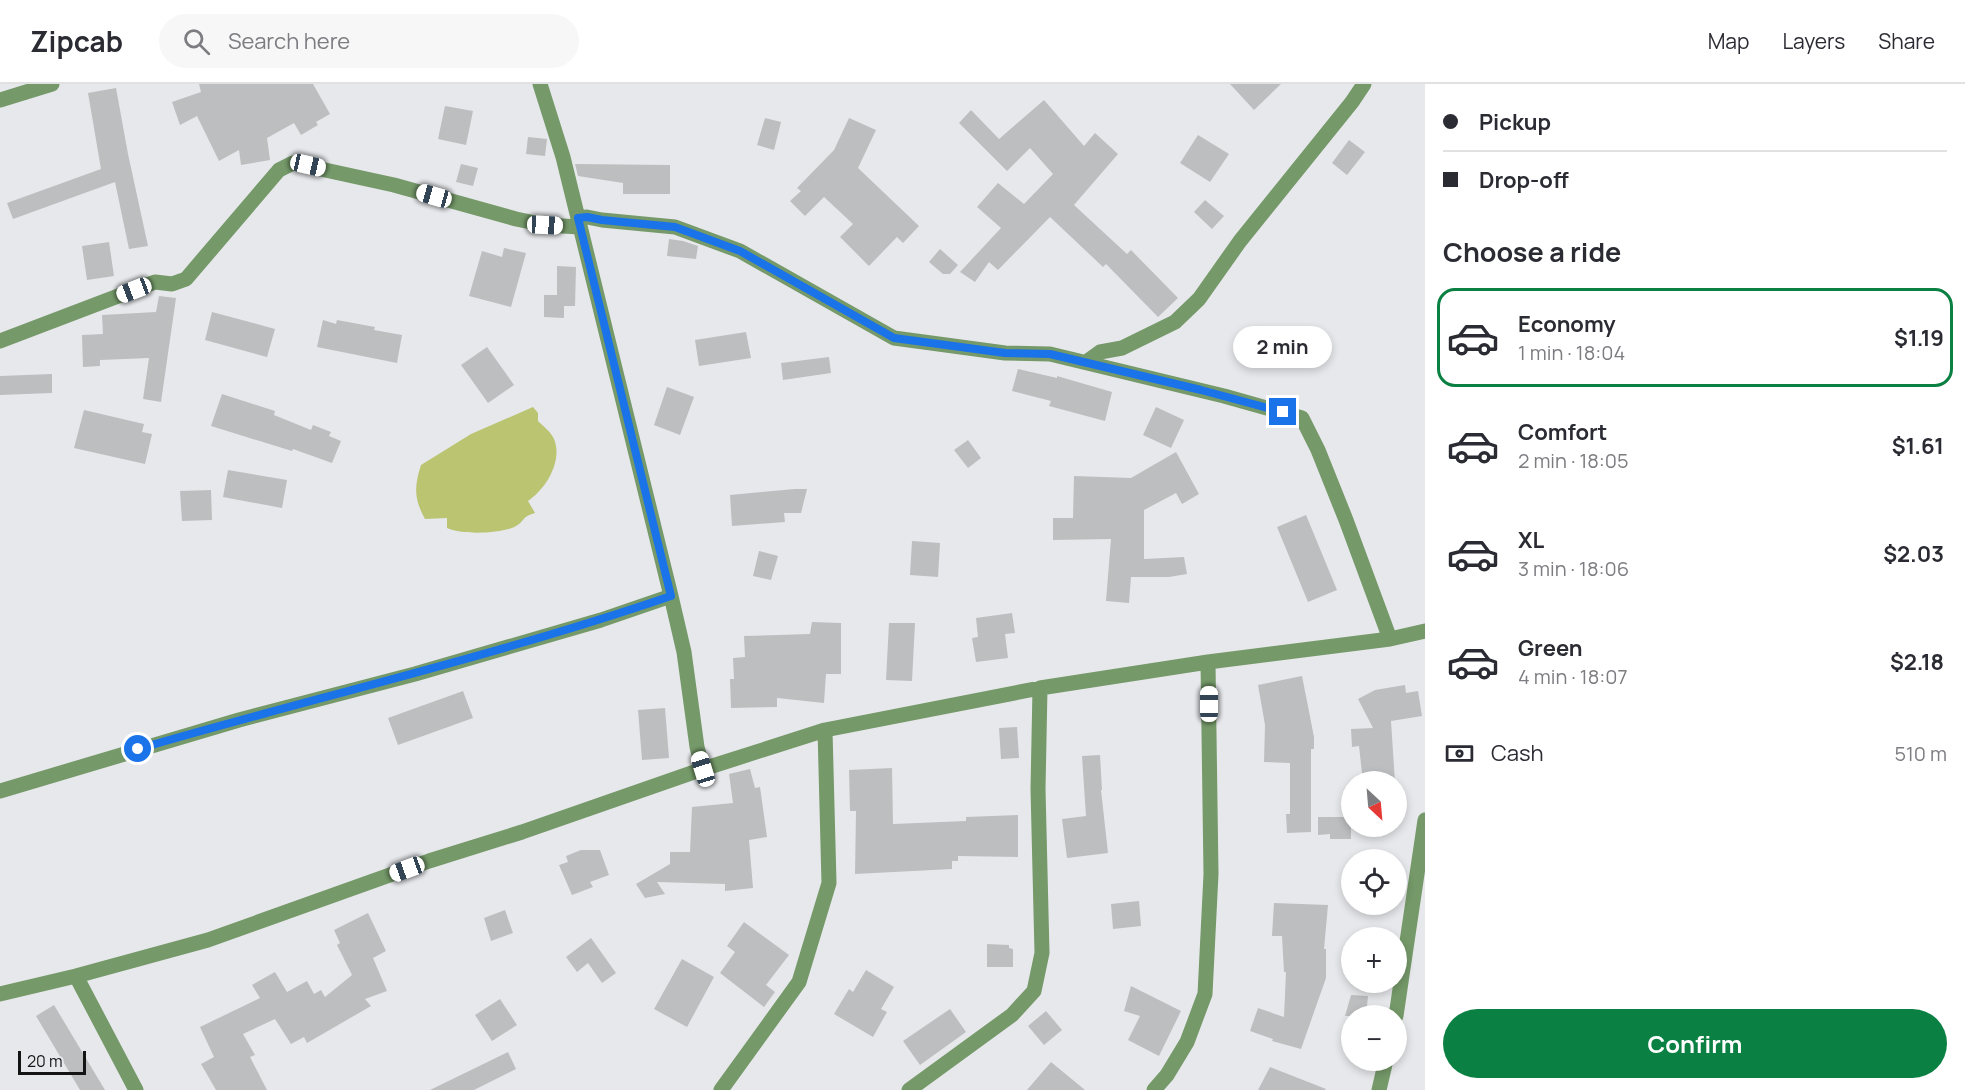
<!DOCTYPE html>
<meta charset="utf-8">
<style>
:root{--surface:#fff;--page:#f7f7f7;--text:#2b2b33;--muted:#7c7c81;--line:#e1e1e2;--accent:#0b8043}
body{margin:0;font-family:Manrope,sans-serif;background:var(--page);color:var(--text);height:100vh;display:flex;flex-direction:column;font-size:22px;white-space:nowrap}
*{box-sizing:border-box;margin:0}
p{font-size:20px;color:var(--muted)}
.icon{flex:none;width:33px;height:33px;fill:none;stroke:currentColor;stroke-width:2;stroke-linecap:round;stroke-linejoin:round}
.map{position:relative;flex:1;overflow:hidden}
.sheet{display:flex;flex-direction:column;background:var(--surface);width:540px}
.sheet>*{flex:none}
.hud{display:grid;align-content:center;height:132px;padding:0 18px;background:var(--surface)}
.needle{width:39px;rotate:154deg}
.tools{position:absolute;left:1341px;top:687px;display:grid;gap:12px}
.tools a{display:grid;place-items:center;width:66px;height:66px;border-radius:50%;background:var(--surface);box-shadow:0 3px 9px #0003;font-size:30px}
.scale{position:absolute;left:18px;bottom:15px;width:68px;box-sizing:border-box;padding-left:6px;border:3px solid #141415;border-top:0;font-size:16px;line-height:21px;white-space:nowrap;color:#141415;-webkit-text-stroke:4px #e7e8eb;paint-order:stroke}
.end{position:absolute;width:27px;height:27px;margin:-14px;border:8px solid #1a73e8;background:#fff;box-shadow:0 0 0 3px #fff}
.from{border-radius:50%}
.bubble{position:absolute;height:42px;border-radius:21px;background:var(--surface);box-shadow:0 3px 9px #0003;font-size:20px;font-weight:700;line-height:42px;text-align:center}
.car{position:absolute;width:18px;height:36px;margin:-18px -9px;border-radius:8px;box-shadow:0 0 4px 2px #0007;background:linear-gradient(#fff 24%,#345 0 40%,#fff 0 76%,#345 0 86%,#fff 0)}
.hud b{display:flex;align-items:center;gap:21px;height:57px;font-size:22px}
.hud b+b{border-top:2px solid var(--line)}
.hud i{width:15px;height:15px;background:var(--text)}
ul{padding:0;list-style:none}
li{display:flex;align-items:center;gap:18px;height:99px;margin:0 12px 9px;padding:0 6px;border:3px solid transparent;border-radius:18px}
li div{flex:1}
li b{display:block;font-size:22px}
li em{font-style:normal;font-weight:700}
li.on{border-color:var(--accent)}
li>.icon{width:54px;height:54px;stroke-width:1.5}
h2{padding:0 18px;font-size:27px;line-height:72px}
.pay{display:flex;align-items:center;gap:15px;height:66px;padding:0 18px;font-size:22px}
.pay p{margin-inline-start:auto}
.action{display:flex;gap:12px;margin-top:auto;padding:12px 18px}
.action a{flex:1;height:69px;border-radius:36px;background:var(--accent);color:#fff;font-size:24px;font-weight:700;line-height:69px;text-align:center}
header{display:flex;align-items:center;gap:36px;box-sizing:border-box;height:84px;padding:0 30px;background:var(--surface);border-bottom:2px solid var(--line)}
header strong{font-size:28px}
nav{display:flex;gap:33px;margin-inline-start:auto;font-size:21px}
.search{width:420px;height:54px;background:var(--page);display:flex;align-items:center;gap:15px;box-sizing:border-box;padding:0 21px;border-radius:33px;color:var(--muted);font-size:22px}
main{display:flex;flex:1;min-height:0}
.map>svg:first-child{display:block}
</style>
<header>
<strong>Zipcab</strong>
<div class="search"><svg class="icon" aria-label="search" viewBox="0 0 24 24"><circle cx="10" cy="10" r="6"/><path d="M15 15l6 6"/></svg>Search here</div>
<nav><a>Map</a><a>Layers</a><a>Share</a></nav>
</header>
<main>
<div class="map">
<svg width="1425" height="1006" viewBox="0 0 1425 1006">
<rect width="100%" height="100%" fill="#e7e8eb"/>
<path fill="#bac471" d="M533,323L538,329V337C543,342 551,348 554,355C563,377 546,405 528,417L535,429C521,433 525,437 516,442C502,450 461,451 447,444V434L425,435C414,415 414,403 421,381L471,350Z"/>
<path fill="#bdbec0" d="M199,0H313L330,30L316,38L318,41L301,51L294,39L267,54L270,76L241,81L239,66L219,77L197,32L180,41L172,18L201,8Z
M1230,0H1281L1254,26Z
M116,4L128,70L148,162L129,165L115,98L13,135L7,119L101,85L88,9Z
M1044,16L1084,62L1095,49L1118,70L1074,121L1127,170L1131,166L1178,214L1158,233L1106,180L1103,183L1050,133L998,186L989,178L975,198L960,188L1001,144L977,123L998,99L1024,120L1053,90L1030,64L1007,87L959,39L971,26L999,55Z
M445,22L473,27L466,61L438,55Z
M765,34L781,38L774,66L757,61Z
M849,34L876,46L858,84L919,142L903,159L897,153L869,182L840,153L853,140L824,113L805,132L790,117L801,107L797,104L834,66Z
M1198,51L1229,70L1210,98L1180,79Z
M528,53L547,55L545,72L526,70Z
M1349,56L1365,68L1347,91L1332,79Z
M461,80L478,84L473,102L456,98Z
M575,80L670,81V110H623V99L578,92Z
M1205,116L1224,132L1212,145L1194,128Z
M669,155L683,157L698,162L696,175L667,172Z
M109,158L114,192L87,196L82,162Z
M504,164L526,169L511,223L469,212L482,167L502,173Z
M940,165L958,181L950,190H943L929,178Z
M557,182L576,183L575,222H564V234L544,233V211H557Z
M159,212L176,214L161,318L143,315L149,274L100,276V282L83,283L82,251L103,250L102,231L156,228Z
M212,228L275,245L267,273L205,256Z
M323,236L336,240L337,236L375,243L374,246L402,251L397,279L317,263Z
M746,248L751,274L699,282L695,256Z
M487,263L514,301L488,319L461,281Z
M829,273L831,289L783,296L781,279Z
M1018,285L1057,294V292L1112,308L1105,337L1049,322L1051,317L1012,307Z
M52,290V309L0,311V292Z
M667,303L694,313L680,351L654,341Z
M222,310L275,327L274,331L311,346L313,341L331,348L329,352L341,357L332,379L293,365L292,367L211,342Z
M1156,323L1184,336L1171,364L1143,351Z
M84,326L144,340L142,348L152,350L145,380L74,364Z
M968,356L981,374L968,384L954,366Z
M1176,368L1199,410L1182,420L1176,409L1144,426V475L1184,473L1187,490L1169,493H1131L1129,519L1106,517L1111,455L1053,456V434H1073L1074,392L1131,394Z
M228,386L287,396L282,424L223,413Z
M795,405H807L801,429H784L785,438L732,442L730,411Z
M211,406L212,436L182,437L180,407Z
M1306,431L1337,506L1308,518L1277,443Z
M912,457L940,459L938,493L910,491Z
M759,467L778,472L771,496L753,492Z
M1012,529L1015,549L1005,550L1008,574L976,578L972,554L978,553L976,534Z
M812,538L841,539V590H826L824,619L777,614V623L731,624L730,595H734L733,574L745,573L744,552L810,550Z
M889,539H915L912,597L886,596Z
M1302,592L1314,653V665H1311V748L1287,749L1286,730H1290V679L1264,678L1265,641L1258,601Z
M1405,601L1406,609L1418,607L1422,632L1391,637L1395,698H1363L1359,662L1352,663L1351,645L1373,644L1358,615L1375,606Z
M463,607L473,634L398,661L388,634Z
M665,624L669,674L642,676L638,626Z
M1017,643L1019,674L1001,675L999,644Z
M1100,671L1102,706H1101L1108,769L1067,774L1062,735L1086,732L1082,672Z
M892,684L893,740L966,737V733L1018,731V773L958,772V777H952V785L855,790L856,727H850L849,686Z
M750,685L755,704L760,703L767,753L749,756L753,804L725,807V800L657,798L665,810L645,814L636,800L670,780V768H690L692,723L733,719L729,690Z
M1318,733H1351V755H1330V750L1318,751Z
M581,766H600L609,791L590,798L593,803L572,811L559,781L568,778L566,772Z
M1139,817L1141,842L1113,845L1111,820Z
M1274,819L1328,821L1324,865H1326V894L1301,965L1272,957L1273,955L1250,947L1258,924L1284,933L1286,888H1284L1282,852H1272Z
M505,826L513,849L491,857L484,834Z
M368,829L386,867L373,874L387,907L365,915L371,922L307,959L304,953L291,960L275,935L243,950L255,971L250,973L267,1006H216L201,980L214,973L200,943L260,914L252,901L275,888L287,908L307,897L314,910L321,906L325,913L352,891L337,861L340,859L334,846Z
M744,838L789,871L766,901L775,908L764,923L720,889L735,868L727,862Z
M591,854L616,889L602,899L588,879L577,888L566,873Z
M987,860L1009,861V864L1013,865V883H987Z
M682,875L714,893L687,943L654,925Z
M866,886L894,903L881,925L887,928L873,953L834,930L849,905L853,908Z
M1131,902L1181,927L1159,972L1128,956L1140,932L1124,927Z
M1351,911L1368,912L1366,932H1345Z
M500,915L517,941L492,957L475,931Z
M54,921L105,1006H80L36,932Z
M950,925L966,948L920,981L903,957Z
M1046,927L1062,946L1044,961L1028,942Z
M508,968L516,985L474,1006H430Z
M1051,978L1085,1006H1027Z
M1270,983L1326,1005L1325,1006H1258Z"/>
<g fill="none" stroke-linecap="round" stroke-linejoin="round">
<path stroke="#759969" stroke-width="15" d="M540,0L563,73L671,512L684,568L697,663L703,685
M0,16L52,0
M578,134L587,133L602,136L675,143L740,167L894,254L1005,269L1050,270L1224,312L1302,334L1318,366L1346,436L1390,555
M0,257L155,198L172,200L186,195L279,86L293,79L394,101L516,135L545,141L580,143
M1086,278L1100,268L1122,264L1175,238L1199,215L1240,157L1352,18L1364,0
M0,707L239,636L415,590L601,536L671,512
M76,892L136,1006
M0,910L76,892L208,856L429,777L522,748L703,685L825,646L1040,604L1208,578L1390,555L1425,547
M1396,932L1425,736
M721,1006L799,898L829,799L825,646
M909,1006L1012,931L1034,907L1042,869L1038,705L1040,604
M1154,1006L1167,991L1187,958L1205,910L1211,790L1208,578
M1379,1006L1386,976"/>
</g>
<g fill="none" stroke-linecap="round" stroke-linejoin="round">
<path stroke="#1a73e8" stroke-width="8" d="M138,665C316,613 496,572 671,512L578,134L587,133L602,136L675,143L740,167L894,254L1005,269L1050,270L1201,306L1283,328"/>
</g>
</svg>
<div class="tools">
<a><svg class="needle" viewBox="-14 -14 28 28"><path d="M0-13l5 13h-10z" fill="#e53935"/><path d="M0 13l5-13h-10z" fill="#7c7c81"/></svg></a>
<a><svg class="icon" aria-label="locate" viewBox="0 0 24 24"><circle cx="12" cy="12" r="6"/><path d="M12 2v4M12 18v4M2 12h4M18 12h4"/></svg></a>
<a>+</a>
<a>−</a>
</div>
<div class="scale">20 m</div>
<i class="end from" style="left:138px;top:665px"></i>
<i class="end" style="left:1283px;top:328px"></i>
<div class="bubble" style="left:1233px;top:242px;width:99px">2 min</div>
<i class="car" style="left:308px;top:81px;rotate:103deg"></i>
<i class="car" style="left:434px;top:112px;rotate:286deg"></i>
<i class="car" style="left:545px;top:141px;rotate:93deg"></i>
<i class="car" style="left:134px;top:206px;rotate:249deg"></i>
<i class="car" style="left:1209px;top:620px;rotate:0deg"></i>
<i class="car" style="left:703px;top:685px;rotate:343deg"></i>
<i class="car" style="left:407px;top:785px;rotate:250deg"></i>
</div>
<section class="sheet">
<div class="hud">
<b><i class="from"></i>Pickup</b>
<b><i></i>Drop-off</b>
</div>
<h2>Choose a ride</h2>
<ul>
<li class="on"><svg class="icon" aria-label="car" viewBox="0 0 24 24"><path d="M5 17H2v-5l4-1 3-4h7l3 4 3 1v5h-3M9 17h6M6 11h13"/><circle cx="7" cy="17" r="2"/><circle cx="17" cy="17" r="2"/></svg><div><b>Economy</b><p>1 min · 18:04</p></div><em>$1.19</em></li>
<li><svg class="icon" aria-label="car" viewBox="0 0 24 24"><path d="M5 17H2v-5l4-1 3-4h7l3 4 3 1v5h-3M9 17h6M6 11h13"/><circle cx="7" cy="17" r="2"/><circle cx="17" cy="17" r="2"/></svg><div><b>Comfort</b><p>2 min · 18:05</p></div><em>$1.61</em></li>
<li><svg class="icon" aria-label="car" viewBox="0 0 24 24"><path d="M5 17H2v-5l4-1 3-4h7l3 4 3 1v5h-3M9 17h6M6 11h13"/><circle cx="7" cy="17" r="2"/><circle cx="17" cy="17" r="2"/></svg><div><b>XL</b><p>3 min · 18:06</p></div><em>$2.03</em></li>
<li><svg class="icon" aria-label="car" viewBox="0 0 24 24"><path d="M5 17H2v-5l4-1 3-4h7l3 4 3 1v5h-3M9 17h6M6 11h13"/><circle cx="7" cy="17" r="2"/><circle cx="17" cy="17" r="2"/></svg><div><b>Green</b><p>4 min · 18:07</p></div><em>$2.18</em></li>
</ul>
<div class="pay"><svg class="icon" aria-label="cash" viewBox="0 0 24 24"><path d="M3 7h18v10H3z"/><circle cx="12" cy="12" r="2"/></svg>Cash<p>510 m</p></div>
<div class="action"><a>Confirm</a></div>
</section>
</main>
